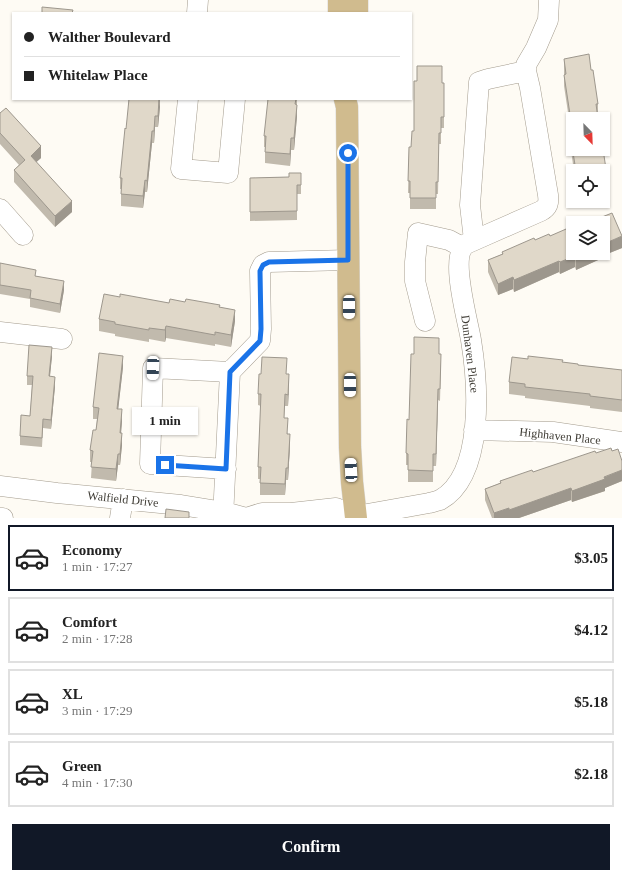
<!DOCTYPE html>
<meta charset="utf-8">
<style>
:root{--surface:#fff;--page:#f6f6f6;--text:#222;--muted:#767676;--line:#e0e0e0;--accent:#111827}
body{margin:0;font-family:Georgia,serif;background:var(--page);color:var(--text);height:100vh;display:flex;flex-direction:column;font-size:15px;white-space:nowrap}
*{box-sizing:border-box;margin:0}
p{font-size:13px;color:var(--muted)}
.icon{flex:none;width:22px;height:22px;fill:none;stroke:currentColor;stroke-width:2;stroke-linecap:round;stroke-linejoin:round}
.map{position:relative;height:518px;overflow:hidden}
.sheet{display:flex;flex-direction:column;background:var(--surface);flex:1}
.sheet>*{flex:none}
.hud{position:absolute;left:12px;top:12px;width:400px;height:88px;border-radius:0px;box-shadow:0 1px 3px #0004;display:grid;align-content:center;height:88px;padding:0 12px;background:var(--surface)}
.needle{width:26px;rotate:157deg}
.fabs{position:absolute;left:566px;top:112px;display:grid;gap:8px}
.fabs a{display:grid;place-items:center;width:44px;height:44px;border-radius:0px;background:var(--surface);box-shadow:0 1px 3px #0004;font-size:20px}
.end{position:absolute;width:18px;height:18px;margin:-9px;border:5px solid #1a73e8;background:#fff;box-shadow:0 0 0 2px #fff}
.from{border-radius:50%}
.bubble{position:absolute;height:28px;border-radius:0px;background:var(--surface);box-shadow:0 1px 3px #0004;font-size:13px;font-weight:700;line-height:28px;text-align:center}
.car{position:absolute;width:12px;height:24px;margin:-12px -6px;border-radius:5px;box-shadow:0 0 3px 1px #0007;background:linear-gradient(#fff 24%,#345 0 40%,#fff 0 76%,#345 0 86%,#fff 0)}
.hud b{display:flex;align-items:center;gap:14px;height:38px;font-size:15px}
.hud b+b{border-top:1px solid var(--line)}
.hud i{width:10px;height:10px;background:var(--text)}
ul{padding:7px 0 0;list-style:none}
li{display:flex;align-items:center;gap:12px;height:66px;margin:0 8px 6px;padding:0 4px;border:2px solid var(--line);border-radius:0px}
li div{flex:1}
li b{display:block;font-size:15px}
li em{font-style:normal;font-weight:700}
li.active{border-color:var(--accent)}
li>.icon{width:36px;height:36px;stroke-width:1.5}
.action{display:flex;gap:8px;margin-top:auto;padding:8px 12px}
.action a{flex:1;height:46px;border-radius:0px;background:var(--accent);color:#fff;font-size:16px;font-weight:700;line-height:46px;text-align:center}
.map>svg:first-child{display:block}
</style>
<div class="map">
<svg width="622" height="518" viewBox="0 0 622 518">
<rect width="100%" height="100%" fill="#fefbf4"/>
<g fill="none" stroke-linecap="round" stroke-linejoin="round">
<defs>
<path id="minor" d="M197,13L198,0
M188,99L181,169L228,173L235,99
M0,209L23,235
M474,240L470,205L479,82L488,79L526,71
M425,321L415,281V262L418,233L449,240L462,247
M0,332L62,339
M474,430L553,432L622,442
M226,469L150,464L153,368L230,372
M0,486L57,493L181,505L224,512L246,518L262,513H291L336,508L356,516
M0,518H3
M120,518L123,499
M223,518L230,372L260,341L261,329L260,271L263,265L269,262L348,260
M353,518L356,516L429,503C433,502 437,501 440,500C485,475 478,383 471,340C468,321 449,256 466,244L541,211C548,207 549,203 548,195L530,88L526,71V65L536,48L548,20L549,0"/>
<path id="major" d="M339,0V13
M357,13V0
M345,99L347,107L350,447L352,482L356,518"/>
</defs>
<use href="#minor" stroke="#a39b8d" stroke-width="21"/>
<use href="#major" stroke="#d9d8d7" stroke-width="23"/>
<use href="#minor" stroke="#fff" stroke-width="20"/>
<use href="#major" stroke="#d0bb8e" stroke-width="22"/>
</g>
<path fill="#c1baad" d="M564,59L591,70L598,104V115L573,119V149L606,169V197H603V171H574L571,151V140L572,139L564,86Z
M417,81L444,83V128H441V144H439L438,194H436V209H410V193H408L409,147H411L414,131Z
M160,99V107L158,127H155L154,143H152L147,192H145L143,208L121,206V189H120V178L126,129Z
M297,99V116L294,150H291L290,166L265,163V147H264V136Z
M0,113L41,158L36,162L72,212L55,227L14,182V170L19,165L0,144Z
M301,173V194H297V220L250,221V178L289,177Z
M597,219L622,248L607,254V256L576,270L575,267L560,274L559,272L514,292L513,289L498,295L488,272V260L502,254V252L535,240L550,236Z
M0,263L36,276L64,290L60,313L30,307V299L0,294Z
M120,297L169,303L220,307L235,321L231,347L215,344V346L166,338L165,342L149,339V342L115,336V334L99,331V319Z
M439,354L441,366L440,401L438,400L436,466H433V482H408V465H406V453L409,420Z
M52,356L50,376L55,386L51,429L43,428L42,447L20,445V436L30,416L32,385H27V376Z
M563,362L578,365L622,370V412L590,408V406L525,398V396L509,394V382Z
M123,367L118,409L122,421L121,433L122,445L120,465H118L116,481L91,478L92,462H90V450L96,430L97,419H93V407Z
M287,374L289,386L288,406H285L284,418L290,445L288,480H286L285,495H260V479H258V467L261,406L258,405V394Z
M612,451L622,461V481L605,488V491L572,502L571,500L519,518H492L485,500V489L500,483V481L533,472L596,453Z"/>
<path fill="#9d978d" d="M159,99L160,107L158,127V116Z
M297,105V116L294,150V138Z
M155,116V127L154,143V131Z
M152,131V143L147,192V181Z
M291,138V150L290,166V154Z
M41,146V158L31,167V156Z
M145,180V192L143,208V196Z
M72,201V212L55,227V216Z
M622,236V248L607,254V256L576,270V258L588,253H603V246L606,243Z
M575,256V267L560,274V262Z
M559,261V272L514,292V280Z
M513,277V289L498,295V284Z
M64,281V290L60,313V304Z
M235,310V321L231,347V335Z
M166,326V338L165,342V330Z
M52,347V356L49,385V376Z
M123,356V367L117,420V409Z
M289,374V386L288,406V395Z
M55,377V386L51,429V420Z
M438,389V400L436,466V454Z
M122,409V421L120,445V433Z
M122,433V445L120,465V454Z
M290,434V445L288,480V468Z
M118,454V465L116,481V469Z
M286,468V480L285,495V484Z
M622,470V481L605,488V491L572,502V491Z
M571,488V500L519,518H509V510Z
M509,508V518H494V513Z"/>
<path fill="#e0d8c9" stroke="#9d978d" d="M42,7L73,10L72,13H42Z
M589,54L591,70H593L598,104H596L598,119H573V134L564,75L566,74L564,59Z
M417,66H442V83H444V117H441V133H439L438,182H436V198H410V181H408L409,147H411L412,131H414V81H417Z
M129,99H159L158,116H155L154,131H152L147,181L145,180L143,196L121,194L122,178H120L125,128L126,129Z
M268,99H296L295,104L297,105L294,138H291L290,154L265,152L266,136H264Z
M6,108L41,146L31,156L72,201L55,216L14,170L25,160L0,133V113Z
M573,139V149H603L606,169H604L606,185L603,186V171H576L571,140Z
M289,173H301V185H297V211L250,212V178L289,177Z
M612,213L622,236L606,243L607,245L603,246V223H581L596,217L597,219Z
M573,226V253H588L576,258L575,256L560,262L559,261L514,280L513,277L498,284L488,260L503,254L502,252L534,238L535,240L549,234L550,236Z
M0,263L36,270L35,276L64,281L60,304L30,298L31,290L0,285Z
M104,294L120,297V294L169,303L170,299L185,302L186,299L220,305L219,307L235,310L231,335L215,332V335L166,326L165,330L149,328V330L115,324V322L99,319Z
M414,337L439,338V354H441L440,389H438L436,454H433V471L408,470V454L406,453L407,419L409,420L411,354H414Z
M29,345L52,347L49,376L55,377L51,420L43,419L42,438L20,436L21,415L30,416L33,376H27Z
M99,353L123,356L117,409H122L120,433H122L120,454H118L116,469L91,467L93,451L90,450L93,430H96L99,408L93,407Z
M528,356L563,360L562,362L578,364V365L622,370V400L590,396V394L525,387V384L509,382L512,357L528,359Z
M262,357L287,358L286,374H289L288,395L285,394L284,418H288L287,434H290L288,468H286L285,484L260,483L261,467H258L261,394H258L259,374H261Z
M611,448L612,451L618,449L622,461V470L604,477L605,479L572,491L571,488L509,510V508L494,513L485,489L501,483L500,481L532,470L533,472L595,451L596,453Z
M166,509L189,512V518H165Z"/>
<g fill="none" stroke-linecap="round" stroke-linejoin="round">
<path stroke="#1a73e8" stroke-width="5" d="M165,465L226,469L230,372L260,341L261,329L260,271L263,265L269,262L348,260V153"/>
</g>
<g text-anchor="middle" dominant-baseline="central" stroke-width="3" stroke-linejoin="round" paint-order="stroke">
<g font-size="12" fill="#3f3c35" stroke="#fff">
<text transform="translate(470 354) rotate(83)">Dunhaven Place</text>
<text transform="translate(560 436) rotate(6)">Highhaven Place</text>
<text transform="translate(123 499) rotate(6)">Walfield Drive</text>
</g>
</g>
</svg>
<div class="fabs">
<a><svg class="needle" viewBox="-14 -14 28 28"><path d="M0-13l5 13h-10z" fill="#e53935"/><path d="M0 13l5-13h-10z" fill="#767676"/></svg></a>
<a><svg class="icon" aria-label="locate" viewBox="0 0 24 24"><circle cx="12" cy="12" r="6"/><path d="M12 2v4M12 18v4M2 12h4M18 12h4"/></svg></a>
<a><svg class="icon" aria-label="layers" viewBox="0 0 24 24"><path d="M12 4l9 5-9 5-9-5zM3 14l9 5 9-5"/></svg></a>
</div>
<i class="end from" style="left:348px;top:153px"></i>
<i class="end" style="left:165px;top:465px"></i>
<div class="bubble" style="left:132px;top:407px;width:66px">1 min</div>
<i class="car" style="left:349px;top:307px;rotate:180deg"></i>
<i class="car" style="left:153px;top:368px;rotate:182deg"></i>
<i class="car" style="left:350px;top:385px;rotate:180deg"></i>
<i class="car" style="left:351px;top:470px;rotate:357deg"></i>
<div class="hud">
<b><i class="from"></i>Walther Boulevard</b>
<b><i></i>Whitelaw Place</b>
</div>
</div>
<section class="sheet">
<ul>
<li class="active"><svg class="icon" aria-label="car" viewBox="0 0 24 24"><path d="M5 17H2v-5l4-1 3-4h7l3 4 3 1v5h-3M9 17h6M6 11h13"/><circle cx="7" cy="17" r="2"/><circle cx="17" cy="17" r="2"/></svg><div><b>Economy</b><p>1 min · 17:27</p></div><em>$3.05</em></li>
<li><svg class="icon" aria-label="car" viewBox="0 0 24 24"><path d="M5 17H2v-5l4-1 3-4h7l3 4 3 1v5h-3M9 17h6M6 11h13"/><circle cx="7" cy="17" r="2"/><circle cx="17" cy="17" r="2"/></svg><div><b>Comfort</b><p>2 min · 17:28</p></div><em>$4.12</em></li>
<li><svg class="icon" aria-label="car" viewBox="0 0 24 24"><path d="M5 17H2v-5l4-1 3-4h7l3 4 3 1v5h-3M9 17h6M6 11h13"/><circle cx="7" cy="17" r="2"/><circle cx="17" cy="17" r="2"/></svg><div><b>XL</b><p>3 min · 17:29</p></div><em>$5.18</em></li>
<li><svg class="icon" aria-label="car" viewBox="0 0 24 24"><path d="M5 17H2v-5l4-1 3-4h7l3 4 3 1v5h-3M9 17h6M6 11h13"/><circle cx="7" cy="17" r="2"/><circle cx="17" cy="17" r="2"/></svg><div><b>Green</b><p>4 min · 17:30</p></div><em>$2.18</em></li>
</ul>
<div class="action"><a>Confirm</a></div>
</section>
